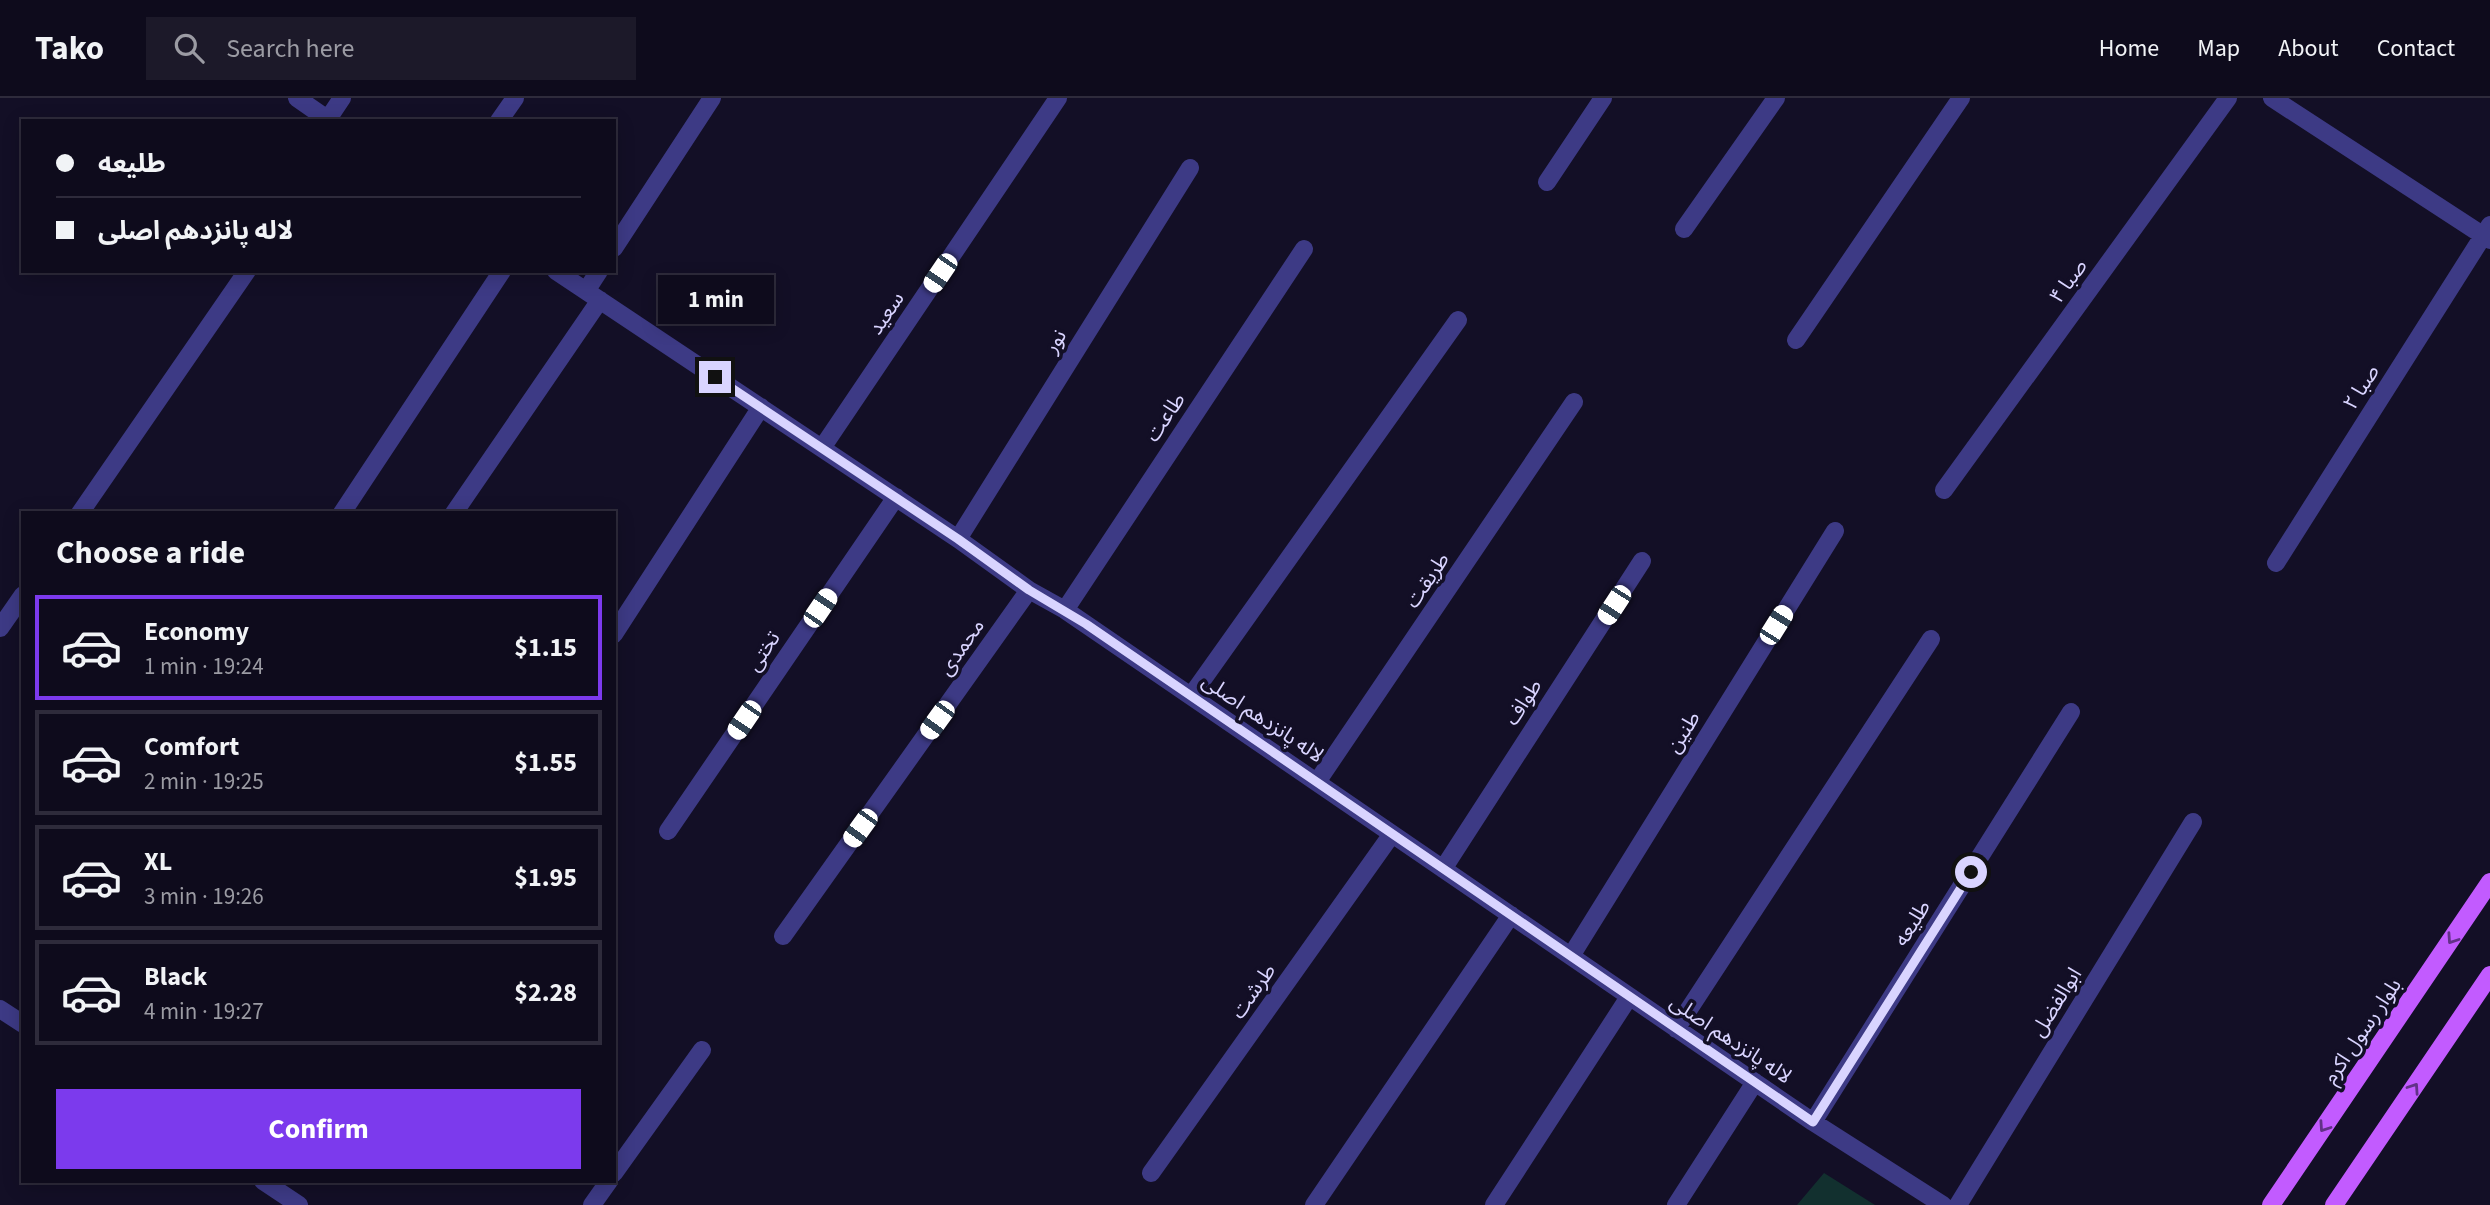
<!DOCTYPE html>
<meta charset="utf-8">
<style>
:root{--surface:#0e0b1c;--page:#1c1929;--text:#f1f3f6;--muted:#9b9ba3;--line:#2e2b3b;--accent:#7c3aed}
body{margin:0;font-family:"Source Sans 3","Noto Sans Arabic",sans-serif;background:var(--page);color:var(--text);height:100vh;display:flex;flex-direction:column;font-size:26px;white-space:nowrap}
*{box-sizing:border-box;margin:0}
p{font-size:23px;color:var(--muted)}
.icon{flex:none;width:38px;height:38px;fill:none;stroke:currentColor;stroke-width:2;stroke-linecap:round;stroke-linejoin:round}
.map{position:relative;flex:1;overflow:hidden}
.drawer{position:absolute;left:21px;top:413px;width:595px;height:672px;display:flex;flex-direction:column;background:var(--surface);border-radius:0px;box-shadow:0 4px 18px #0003,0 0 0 2px var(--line)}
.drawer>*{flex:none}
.guide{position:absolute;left:21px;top:21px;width:595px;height:154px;border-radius:0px;box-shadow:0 4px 18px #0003,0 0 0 2px var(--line);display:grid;align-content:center;height:154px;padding:0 35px;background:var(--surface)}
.end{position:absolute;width:32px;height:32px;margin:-16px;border:9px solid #d9d4ff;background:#111;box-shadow:0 0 0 4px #111}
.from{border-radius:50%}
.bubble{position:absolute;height:49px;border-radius:0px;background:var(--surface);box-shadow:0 4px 18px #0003,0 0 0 2px var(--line);font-size:23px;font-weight:700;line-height:49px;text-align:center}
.car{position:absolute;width:21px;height:42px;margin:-21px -10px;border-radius:9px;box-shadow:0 0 5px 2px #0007;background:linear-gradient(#fff 24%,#345 0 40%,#fff 0 76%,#345 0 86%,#fff 0)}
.guide b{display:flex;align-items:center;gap:24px;height:66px;font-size:26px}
.guide b+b{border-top:2px solid var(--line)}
.guide i{width:18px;height:18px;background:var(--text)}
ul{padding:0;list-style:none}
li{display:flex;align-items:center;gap:21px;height:105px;margin:0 14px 10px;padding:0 21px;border:4px solid var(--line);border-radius:0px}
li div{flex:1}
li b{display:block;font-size:26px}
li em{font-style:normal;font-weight:700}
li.on{border-color:var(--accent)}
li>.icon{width:63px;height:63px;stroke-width:1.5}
h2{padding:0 35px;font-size:32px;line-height:84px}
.action{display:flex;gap:14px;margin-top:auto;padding:14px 35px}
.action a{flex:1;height:80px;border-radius:0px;background:var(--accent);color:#fff;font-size:28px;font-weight:700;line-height:80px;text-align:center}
header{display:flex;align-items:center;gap:42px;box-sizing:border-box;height:98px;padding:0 35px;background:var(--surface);border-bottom:2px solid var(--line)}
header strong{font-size:33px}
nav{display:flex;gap:38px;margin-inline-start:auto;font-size:24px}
.search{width:490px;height:63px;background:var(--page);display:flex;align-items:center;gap:18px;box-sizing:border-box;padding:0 24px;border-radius:0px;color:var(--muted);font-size:26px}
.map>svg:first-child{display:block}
</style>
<header>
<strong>Tako</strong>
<div class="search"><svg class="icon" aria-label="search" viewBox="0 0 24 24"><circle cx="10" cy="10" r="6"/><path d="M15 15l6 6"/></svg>Search here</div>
<nav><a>Home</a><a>Map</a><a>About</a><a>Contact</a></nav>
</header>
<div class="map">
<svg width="2490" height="1107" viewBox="0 0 2490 1107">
<rect width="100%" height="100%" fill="#130f26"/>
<path fill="#12302f" d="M1824,1075L1875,1107H1797Z"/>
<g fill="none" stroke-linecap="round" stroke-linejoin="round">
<path stroke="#3d3a85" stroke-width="18" d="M297,0L330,23
M2272,0L2490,142
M328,21L342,0
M499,23L515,0
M1547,84L1603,0
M1684,131L1776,0
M614,150L712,0
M556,173L958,441L1029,492L1065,512L1813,1024L1943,1107
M586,193L599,173
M1796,242L1961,0
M822,350L1058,0
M1944,392L2228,0
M80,415L247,173
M342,415L502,173
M454,415L600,202
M958,441L1190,70
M2276,465L2490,127
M1065,512L1304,151
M0,530L23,497
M614,536L761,309
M1191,598L1458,222
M1317,684L1574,304
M668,733L896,399
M1443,771L1642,463
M783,838L1029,492
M1571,858L1835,433
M0,911L23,926
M1676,931L1931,541
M1813,1024L2071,614
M614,1075L702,952
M1151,1075L1392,736
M263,1083L299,1107
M592,1107L609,1083
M1314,1107L1511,817
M1494,1107L1629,899
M1676,1107L1755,984
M1958,1107L2193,724"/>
<path stroke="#c25bff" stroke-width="18" d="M2271,1107L2490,784
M2334,1107L2490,877"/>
</g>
<defs><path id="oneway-chevron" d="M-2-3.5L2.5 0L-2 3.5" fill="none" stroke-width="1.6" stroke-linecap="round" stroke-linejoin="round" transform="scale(1.75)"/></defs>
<g stroke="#623188">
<use href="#oneway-chevron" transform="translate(2452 841) rotate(124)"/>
<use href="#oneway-chevron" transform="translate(2414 990) rotate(-56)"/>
<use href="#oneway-chevron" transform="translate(2324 1029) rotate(124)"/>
</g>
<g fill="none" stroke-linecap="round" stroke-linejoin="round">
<path stroke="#d9d4ff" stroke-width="9" d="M715,279L958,441L1029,492L1086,526L1813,1024L1971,774"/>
</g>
<g text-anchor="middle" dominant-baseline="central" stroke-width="7" stroke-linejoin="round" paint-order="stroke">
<g font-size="21" fill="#d9d4ff" stroke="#130f26">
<text transform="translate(2068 183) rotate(-54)">صبا ۴</text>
<text transform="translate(886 215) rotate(-56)">سعید</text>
<text transform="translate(1055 243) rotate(-58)">نور</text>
<text transform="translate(2361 289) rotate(-58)">صبا ۲</text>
<text transform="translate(1165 319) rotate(-56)">طاعت</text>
<text transform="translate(1427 482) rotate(-56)">طریقت</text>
<text transform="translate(961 549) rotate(-55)">محمدی</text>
<text transform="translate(763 553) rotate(-56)">تختی</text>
<text transform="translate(1523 604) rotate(-57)">طواف</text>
<text transform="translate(1263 620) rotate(34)">لاله پانزدهم اصلی</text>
<text transform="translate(1683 634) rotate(-58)">طنین</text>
<text transform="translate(1912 825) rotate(-58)">طلیعه</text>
<text transform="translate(1253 893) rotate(-55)">طرشت</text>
<text transform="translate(2056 904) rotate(-58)">ابوالفضل</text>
<text transform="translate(2362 933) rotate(-56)">بلوار رسول اکرم</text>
<text transform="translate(1731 941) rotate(34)">لاله پانزدهم اصلی</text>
</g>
</g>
</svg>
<i class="end from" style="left:1971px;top:774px"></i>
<i class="end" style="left:715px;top:279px"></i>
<div class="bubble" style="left:658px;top:177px;width:116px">1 min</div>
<i class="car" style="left:940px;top:175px;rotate:214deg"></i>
<i class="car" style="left:1614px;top:507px;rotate:213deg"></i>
<i class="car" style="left:820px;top:510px;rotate:34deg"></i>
<i class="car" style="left:1776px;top:527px;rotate:32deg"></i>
<i class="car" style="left:744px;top:622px;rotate:214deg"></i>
<i class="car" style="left:937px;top:622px;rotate:216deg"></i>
<i class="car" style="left:860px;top:730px;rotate:216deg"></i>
<div class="guide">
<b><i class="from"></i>طلیعه</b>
<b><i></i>لاله پانزدهم اصلی</b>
</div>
<section class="drawer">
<h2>Choose a ride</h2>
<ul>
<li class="on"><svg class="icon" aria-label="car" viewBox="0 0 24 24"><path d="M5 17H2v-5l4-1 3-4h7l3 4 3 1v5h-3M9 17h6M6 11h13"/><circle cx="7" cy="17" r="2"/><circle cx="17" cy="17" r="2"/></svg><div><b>Economy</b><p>1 min · 19:24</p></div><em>$1.15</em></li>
<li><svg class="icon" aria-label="car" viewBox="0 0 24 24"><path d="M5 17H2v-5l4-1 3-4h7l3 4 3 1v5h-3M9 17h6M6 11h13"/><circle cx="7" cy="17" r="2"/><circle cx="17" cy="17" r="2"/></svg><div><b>Comfort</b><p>2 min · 19:25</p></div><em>$1.55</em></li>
<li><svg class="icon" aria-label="car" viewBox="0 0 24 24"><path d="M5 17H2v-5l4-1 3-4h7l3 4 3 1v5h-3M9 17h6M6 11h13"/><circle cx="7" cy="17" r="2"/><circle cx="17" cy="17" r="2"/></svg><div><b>XL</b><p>3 min · 19:26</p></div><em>$1.95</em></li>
<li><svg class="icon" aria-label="car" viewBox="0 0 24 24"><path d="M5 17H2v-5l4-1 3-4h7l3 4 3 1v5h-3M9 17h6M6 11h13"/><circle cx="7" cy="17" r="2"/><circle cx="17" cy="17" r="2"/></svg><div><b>Black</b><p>4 min · 19:27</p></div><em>$2.28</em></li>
</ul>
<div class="action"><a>Confirm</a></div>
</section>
</div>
